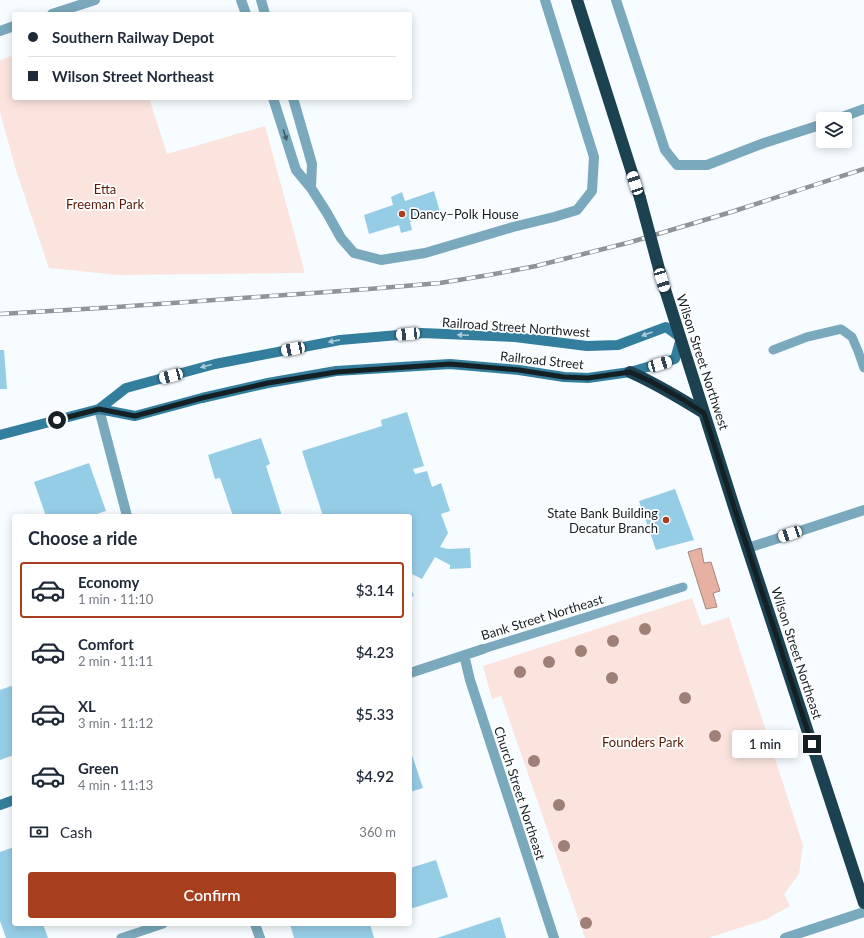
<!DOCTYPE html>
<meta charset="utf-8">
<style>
:root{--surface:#fff;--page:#f6f6f7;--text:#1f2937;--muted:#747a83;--line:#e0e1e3;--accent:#a73f1f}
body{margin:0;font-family:Lato,sans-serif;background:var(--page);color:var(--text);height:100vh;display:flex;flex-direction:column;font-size:15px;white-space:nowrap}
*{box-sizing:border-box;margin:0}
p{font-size:13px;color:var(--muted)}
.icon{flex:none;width:22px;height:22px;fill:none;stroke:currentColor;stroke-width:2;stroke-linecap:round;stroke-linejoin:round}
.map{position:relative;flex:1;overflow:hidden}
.sheet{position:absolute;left:12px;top:514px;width:400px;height:412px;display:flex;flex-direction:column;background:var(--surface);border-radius:4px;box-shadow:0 2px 10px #0003}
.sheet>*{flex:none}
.banner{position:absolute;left:12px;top:12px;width:400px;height:88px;border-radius:4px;box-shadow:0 2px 10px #0003;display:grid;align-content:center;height:88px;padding:0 16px;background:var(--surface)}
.fabs{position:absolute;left:816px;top:112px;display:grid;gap:8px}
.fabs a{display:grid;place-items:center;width:36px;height:36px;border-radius:4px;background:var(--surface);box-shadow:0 2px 10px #0003;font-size:20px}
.end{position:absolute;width:18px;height:18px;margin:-9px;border:5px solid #152025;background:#fff;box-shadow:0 0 0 2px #fff}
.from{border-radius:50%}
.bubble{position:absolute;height:28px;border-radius:4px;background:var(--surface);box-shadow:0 2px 10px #0003;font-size:13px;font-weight:600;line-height:28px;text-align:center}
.car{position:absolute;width:12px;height:24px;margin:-12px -6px;border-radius:5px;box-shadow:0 0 3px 1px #0007;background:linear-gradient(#fff 24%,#345 0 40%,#fff 0 76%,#345 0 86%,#fff 0)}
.banner b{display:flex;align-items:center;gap:14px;height:38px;font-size:15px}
.banner b+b{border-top:1px solid var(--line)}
.banner i{width:10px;height:10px;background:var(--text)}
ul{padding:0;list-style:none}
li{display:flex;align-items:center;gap:12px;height:56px;margin:0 8px 6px;padding:0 8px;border:2px solid transparent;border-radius:4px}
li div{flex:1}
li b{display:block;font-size:15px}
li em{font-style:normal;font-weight:600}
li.current{border-color:var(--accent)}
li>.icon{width:36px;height:36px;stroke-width:1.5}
h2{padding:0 16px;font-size:18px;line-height:48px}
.pay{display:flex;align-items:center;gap:10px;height:44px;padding:0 16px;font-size:15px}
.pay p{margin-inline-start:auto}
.cta{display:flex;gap:8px;margin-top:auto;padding:8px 16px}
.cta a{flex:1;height:46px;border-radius:4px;background:var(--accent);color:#fff;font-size:16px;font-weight:600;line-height:46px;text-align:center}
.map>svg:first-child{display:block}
</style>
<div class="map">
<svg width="864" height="938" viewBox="0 0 864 938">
<rect width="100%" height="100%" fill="#f6fcff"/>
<path fill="#fbe4dd" d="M14,55V98H149L167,154L265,126L305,273L118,275L49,268L16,170L0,112V60Z
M692,598L702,626L729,617L803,845L799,874L784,894L790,906L767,919L708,938H585L501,696L492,699L483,666Z"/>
<path fill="#e6b1a2" stroke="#a7867c" d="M701,548L704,563L711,562L720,591L713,593L717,607L706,609L688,552Z"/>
<path fill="#96cde6" d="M434,191L440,212L410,222L412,230L401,233L399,225L369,234L364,215L393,205L391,197L402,192L405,201Z
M0,350H4L7,389H0Z
M407,412L424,466L413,469L415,474L427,471L432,487L441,483L450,511L441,514L448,533L440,547L448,549L470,548L471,568L450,569V565L435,557L422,579L410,573V516H323L302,451L382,426L381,420Z
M261,438L270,464L266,466L282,516H233L220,478L215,479L208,455Z
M89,463L106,511L91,516H46L34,482Z
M675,489L694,540L656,550L639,501Z
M410,587L414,596L410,597Z
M14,685V755L0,760V690Z
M410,749L423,788L410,792Z
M14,847V924H43L48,938H6L0,921V852Z
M436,860L448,897L410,909V868Z
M500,917L506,938H437Z
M290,924H370L374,938H294Z"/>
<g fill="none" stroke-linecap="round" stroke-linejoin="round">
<path stroke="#7aa8bc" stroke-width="9" d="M773,350L807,337L841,329L852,337L858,351L864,368
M483,649L683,587
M121,938L163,924"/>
<path stroke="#7aa8bc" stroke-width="10" d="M241,0L246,14
M261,0L265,14
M616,0L665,150L677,165H707L764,143L823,124
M52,14L95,0
M0,31L14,26
M273,98L296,170L311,188L327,213L341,238L354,253L381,260L425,253L513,227L554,217L577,210L592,191L594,157L545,0
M293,98L312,164L311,188
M837,119L864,109
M99,409L127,516
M748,548L864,510
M464,655L470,680L554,938
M410,673L483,649
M255,924L260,938
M785,938L864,912"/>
<path stroke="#337e9c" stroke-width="10" d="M0,435L99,409L126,388L215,364L340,340L422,333L515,337L587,346L618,345L666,327L681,338L675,359L630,372L588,378L564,377L519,370L450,364L336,371L268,383L202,398L135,416L99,409
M0,805L14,800"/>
<path stroke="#1c4251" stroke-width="12" d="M577,0L640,198
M662,280L734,507L864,903
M630,372C657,384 680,398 704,413"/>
<defs>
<path id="rail" d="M0,314L117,307L369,289L440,283L489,275L536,266L631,242L728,213L864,169"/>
</defs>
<use href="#rail" stroke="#8d9599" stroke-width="4.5"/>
<use href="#rail" stroke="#fff" stroke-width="3" stroke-dasharray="9" stroke-linecap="butt"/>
<path stroke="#1c4251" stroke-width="12" d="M640,198L662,280"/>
</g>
<g fill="#9f8076">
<circle cx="645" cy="629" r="6"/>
<circle cx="613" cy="641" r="6"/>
<circle cx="581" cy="651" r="6"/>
<circle cx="549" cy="662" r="6"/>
<circle cx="520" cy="672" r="6"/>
<circle cx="612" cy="678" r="6"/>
<circle cx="685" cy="698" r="6"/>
<circle cx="715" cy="736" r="6"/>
<circle cx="534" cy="761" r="6"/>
<circle cx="559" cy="805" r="6"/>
<circle cx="564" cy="846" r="6"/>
<circle cx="586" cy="923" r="6"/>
</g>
<defs><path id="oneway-solid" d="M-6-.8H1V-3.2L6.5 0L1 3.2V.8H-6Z"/></defs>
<use fill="#425d69" href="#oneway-solid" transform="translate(285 135) rotate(72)"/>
<g fill="#adcbd7">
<use href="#oneway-solid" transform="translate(647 334) rotate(160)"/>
<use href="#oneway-solid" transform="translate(463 335) rotate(-178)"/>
<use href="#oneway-solid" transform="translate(334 341) rotate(169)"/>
<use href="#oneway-solid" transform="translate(206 366) rotate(165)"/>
</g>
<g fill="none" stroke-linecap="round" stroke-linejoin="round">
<path stroke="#152025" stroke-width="5" d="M57,420L99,409L135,416L202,398L268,383L336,372L450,364L519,370L564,377L588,378L630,372L650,381L679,397L704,413L734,507L812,744"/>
</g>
<g fill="#a73f1f" stroke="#fff" stroke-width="1.5">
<circle cx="402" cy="214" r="4"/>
<circle cx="666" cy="520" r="4"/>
</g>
<g text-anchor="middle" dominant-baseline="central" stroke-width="3.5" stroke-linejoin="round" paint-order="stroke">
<g font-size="13" fill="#581a06" stroke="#fff">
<text x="105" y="189">Etta<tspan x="105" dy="15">Freeman Park</tspan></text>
<text x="643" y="742">Founders Park</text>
</g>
<g font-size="13" fill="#152025" stroke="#fff" text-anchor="start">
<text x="410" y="214">Dancy–Polk House</text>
<text x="658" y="513" text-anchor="end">State Bank Building<tspan x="658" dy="15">Decatur Branch</tspan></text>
</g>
<g font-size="13" fill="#152025" stroke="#fff">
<text transform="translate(516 327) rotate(4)">Railroad Street Northwest</text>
<text transform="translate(542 360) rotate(6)">Railroad Street</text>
<text transform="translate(703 362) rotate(72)">Wilson Street Northwest</text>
<text transform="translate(542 617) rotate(-17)">Bank Street Northeast</text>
<text transform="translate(797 653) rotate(72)">Wilson Street Northeast</text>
<text transform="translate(520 793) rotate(72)">Church Street Northeast</text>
</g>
</g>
</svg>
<div class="fabs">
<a><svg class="icon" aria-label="layers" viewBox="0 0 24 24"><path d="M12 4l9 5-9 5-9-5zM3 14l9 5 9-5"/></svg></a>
</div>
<i class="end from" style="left:57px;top:420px"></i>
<i class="end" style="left:812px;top:744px"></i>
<div class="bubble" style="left:732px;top:730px;width:66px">1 min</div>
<i class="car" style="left:635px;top:183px;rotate:342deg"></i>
<i class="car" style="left:662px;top:280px;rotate:163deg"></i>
<i class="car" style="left:408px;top:334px;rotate:265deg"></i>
<i class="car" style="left:293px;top:349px;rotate:259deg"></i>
<i class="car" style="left:660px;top:364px;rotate:74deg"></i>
<i class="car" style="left:171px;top:376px;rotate:255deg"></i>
<i class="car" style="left:790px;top:534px;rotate:252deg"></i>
<div class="banner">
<b><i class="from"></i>Southern Railway Depot</b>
<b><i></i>Wilson Street Northeast</b>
</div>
<section class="sheet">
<h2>Choose a ride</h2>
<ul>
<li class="current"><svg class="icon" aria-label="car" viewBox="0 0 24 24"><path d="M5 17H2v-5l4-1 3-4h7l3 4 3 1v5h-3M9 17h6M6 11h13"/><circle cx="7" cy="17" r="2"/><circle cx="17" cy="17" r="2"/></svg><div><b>Economy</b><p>1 min · 11:10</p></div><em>$3.14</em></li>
<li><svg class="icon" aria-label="car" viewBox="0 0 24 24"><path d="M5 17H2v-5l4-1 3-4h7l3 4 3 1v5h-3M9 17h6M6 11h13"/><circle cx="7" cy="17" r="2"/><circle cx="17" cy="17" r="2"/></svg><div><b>Comfort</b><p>2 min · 11:11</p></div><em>$4.23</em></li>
<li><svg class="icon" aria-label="car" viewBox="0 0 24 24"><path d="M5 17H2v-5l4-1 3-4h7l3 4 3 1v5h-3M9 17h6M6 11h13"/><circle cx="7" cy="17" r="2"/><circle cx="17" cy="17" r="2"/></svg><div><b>XL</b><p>3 min · 11:12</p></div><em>$5.33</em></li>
<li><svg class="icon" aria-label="car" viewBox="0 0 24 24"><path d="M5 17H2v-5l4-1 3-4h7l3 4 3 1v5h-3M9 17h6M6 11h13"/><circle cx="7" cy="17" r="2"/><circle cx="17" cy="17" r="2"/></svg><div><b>Green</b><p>4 min · 11:13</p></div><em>$4.92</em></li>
</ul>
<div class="pay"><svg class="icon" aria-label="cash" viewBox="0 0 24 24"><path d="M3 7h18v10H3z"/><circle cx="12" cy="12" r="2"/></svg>Cash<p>360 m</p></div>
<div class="cta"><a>Confirm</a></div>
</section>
</div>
